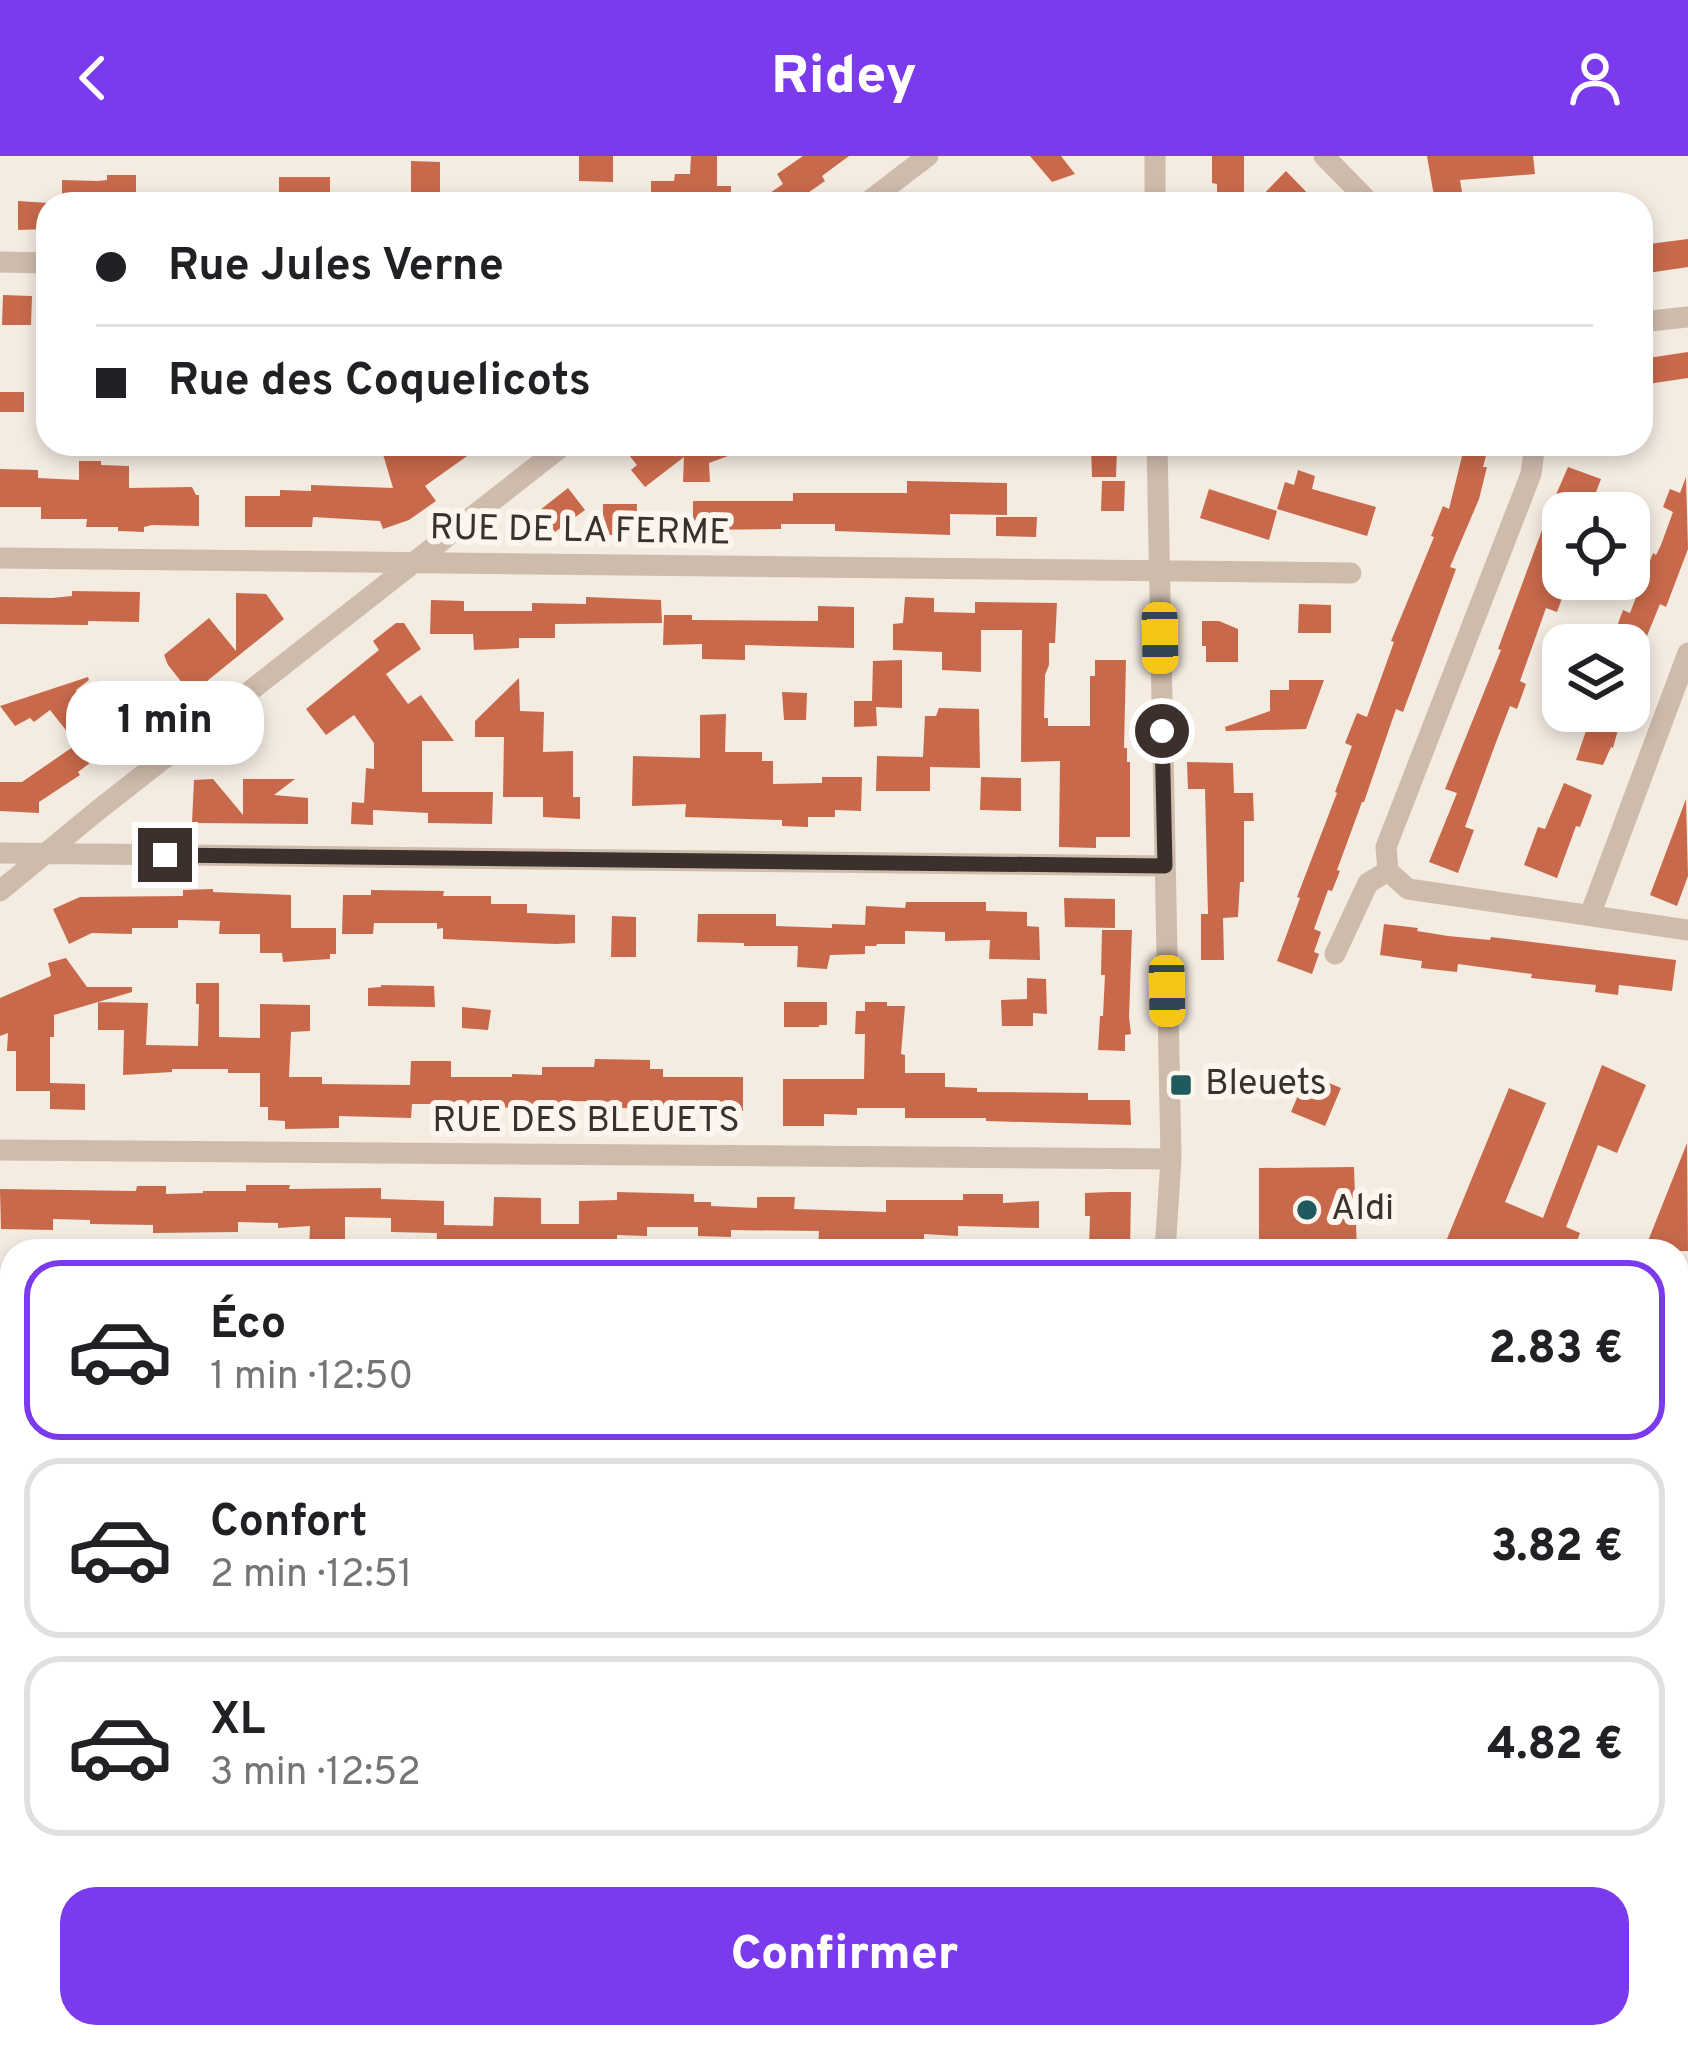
<!DOCTYPE html>
<html lang="fr">
<meta charset="utf-8">
<style>
:root{--surface:#fff;--page:#f2f2f2;--text:#202124;--muted:#757577;--line:#e0e0e0;--accent:#7c3aed}
body{margin:0;font-family:Overpass,sans-serif;background:var(--page);color:var(--text);height:100vh;display:flex;flex-direction:column;font-size:45px;white-space:nowrap}
*{box-sizing:border-box;margin:0}
p{font-size:39px;color:var(--muted)}
.icon{flex:none;width:66px;height:66px;fill:none;stroke:currentColor;stroke-width:2;stroke-linecap:round;stroke-linejoin:round}
.map{position:relative;flex:1;overflow:hidden}
.panel{position:absolute;left:0px;top:1083px;width:1689px;height:810px;display:flex;flex-direction:column;background:var(--surface);border-radius:36px 36px 0 0;box-shadow:0 6px 18px #0003}
.panel>*{flex:none}
.hud{position:absolute;left:36px;top:36px;width:1617px;height:264px;border-radius:36px;box-shadow:0 6px 18px #0003;display:grid;align-content:center;height:264px;padding:0 60px;background:var(--surface)}
.fabs{position:absolute;left:1542px;top:336px;display:grid;gap:24px}
.fabs a{display:grid;place-items:center;width:108px;height:108px;border-radius:24px;background:var(--surface);box-shadow:0 6px 18px #0003;font-size:60px}
.end{position:absolute;width:54px;height:54px;margin:-27px;border:15px solid #3b302b;background:#fff;box-shadow:0 0 0 6px #fff}
.from{border-radius:50%}
.bubble{position:absolute;height:84px;border-radius:36px;background:var(--surface);box-shadow:0 6px 18px #0003;font-size:39px;font-weight:800;line-height:84px;text-align:center}
.car{position:absolute;width:36px;height:72px;margin:-36px -18px;border-radius:15px;box-shadow:0 0 9px 3px #0007;background:linear-gradient(#f5c518 24%,#345 0 40%,#f5c518 0 76%,#345 0 86%,#f5c518 0)}
.hud b{display:flex;align-items:center;gap:42px;height:114px;font-size:45px}
.hud b+b{border-top:3px solid var(--line)}
.hud i{width:30px;height:30px;background:var(--text)}
ul{padding:21px 0 0;list-style:none}
li{display:flex;align-items:center;gap:36px;height:180px;margin:0 24px 18px;padding:0 36px;border:6px solid var(--line);border-radius:36px}
li div{flex:1}
li b{display:block;font-size:45px}
li em{font-style:normal;font-weight:800}
li.on{border-color:var(--accent)}
li>.icon{width:108px;height:108px;stroke-width:1.5}
.button{display:flex;gap:24px;margin-top:auto;padding:24px 60px}
.button a{flex:1;height:138px;border-radius:36px;background:var(--accent);color:#fff;font-size:48px;font-weight:800;line-height:138px;text-align:center}
header{display:flex;justify-content:space-between;align-items:center;height:156px;padding:0 60px;background:var(--accent);color:#fff;font-size:54px;font-weight:800}
.map>svg:first-child{display:block}
</style>
<header><svg class="icon" aria-label="back" viewBox="0 0 24 24"><path d="M15 5l-7 7 7 7"/></svg>Ridey<svg class="icon" aria-label="person" viewBox="0 0 24 24"><circle cx="12" cy="8" r="4"/><path d="M4 21q1-7 8-7t8 7"/></svg></header>
<div class="map">
<svg width="1688" height="1893" viewBox="0 0 1688 1893">
<rect width="100%" height="100%" fill="#f4ebe1"/>
<path fill="#b8c4a0" d="M1008,1881H1107L1104,1893H1006Z
M1161,1881H1299L1293,1893H1157Z"/>
<g fill="none" stroke-linecap="round" stroke-linejoin="round">
<path stroke="#7fb0b2" stroke-width="8" d="M1134,1893L1137,1881"/>
</g>
<path fill="#c8694b" d="M579,0H613V26L579,25Z
M691,0H717V30H731V48H651V25H674L675,18H690Z
M803,0H849L822,20L825,25L792,48H754L783,28L777,18Z
M1030,0H1061L1075,18L1052,26Z
M1212,0H1244V48H1217V28L1212,27Z
M1427,0H1533L1535,18L1460,24L1462,36L1434,40Z
M411,5L440,6V44H411Z
M1286,15L1318,48H1254Z
M107,19H136V48H62V24L98,25L107,24Z
M279,21H330V48H279Z
M18,45L48,47V73L18,74Z
M1688,83V111L1641,118V89Z
M3,139L32,140L31,169H2Z
M1688,196V222L1641,229V203Z
M0,236H24V256H0Z
M380,288H484L425,330L436,345L409,364L383,373L380,365L313,361L312,371H245V340H280V334L311,335V329L393,332Z
M620,288H755V290L709,307L710,326H683L684,301L645,331L631,314L637,309Z
M1465,288H1484L1482,299L1486,300L1483,311H1487L1479,343L1450,411L1456,413L1403,556L1396,553L1364,646H1362L1337,714L1340,715L1332,735L1328,734L1314,773L1321,776L1314,796L1319,798L1312,818L1277,805L1300,742L1297,741L1337,637L1335,636L1352,590L1345,587L1357,557L1367,561L1394,486L1391,485L1434,381L1431,380L1443,350L1449,353Z
M1091,292L1117,293L1116,321H1092Z
M79,305H101V309L129,310V332L192,331L196,339H199V370L152,369L144,371V376L118,375V371H86L87,363H41V351H0V313L38,314V322L79,324Z
M1568,311L1601,323L1588,357H1548Z
M1298,314L1315,320L1312,333L1376,351L1367,380L1277,353L1285,326L1294,329Z
M1686,321L1688,393L1666,451L1660,448L1629,524V489H1610L1623,454L1630,457L1653,397L1656,399L1661,389L1673,356L1663,351L1670,333L1680,337Z
M907,325L1007,327V359L950,358V379L835,375V368H781V373L693,374V345H793V337H907Z
M1102,325H1125L1124,355H1101Z
M568,332L585,354L555,376L540,354Z
M1209,333L1277,355L1269,384L1200,362Z
M603,348H637L636,379H603Z
M1548,358L1563,364V423H1569L1557,456L1546,452L1520,525L1526,528L1517,553L1510,550L1495,589L1465,671L1474,674L1458,717L1429,706L1457,637L1445,633L1501,494L1498,493Z
M996,361H1037L1036,381L996,380Z
M72,435L140,436L139,466L88,465V469L0,468V441L52,442L72,440Z
M236,437L266,438L284,463L191,538L168,509L164,499L209,462L236,495Z
M586,441L661,444L662,467L555,468V482H519V492L474,494L473,478H430L431,444L464,445V455H532V447L586,448Z
M905,441L934,442V456L975,457V446L1057,447L1055,487H1049V509L1045,519L1044,562H1048V570H1090V520H1095V504H1126L1124,592H1127V606H1130V681H1096V692L1059,691L1060,605L1021,606L1022,474H981V516L942,514V496L893,494V468L903,467Z
M1299,448L1331,449V477H1298Z
M818,450L854,451V492L745,489V504L702,503V488L663,489L664,459H692V464L818,465Z
M1202,465H1219L1238,473V506H1206V490H1202Z
M396,467H404L421,493L386,518L408,548L421,539L454,585H422V636H493L492,668L428,667V657L373,654V669L351,668L352,646L364,647L366,612L374,613V587L354,559L326,579L306,553L379,494L373,485Z
M902,504V552L876,551L877,570L854,571V545H872L873,505Z
M88,521L89,524L76,534L85,557L92,551L119,585L78,616L80,619L39,646V657L0,655V626H22L77,588L50,554L34,566L30,562L15,570L0,550Z
M519,522L520,555L544,556L543,596L573,595V641H580V663L543,661V641H503L504,581H475V565Z
M1289,524H1324L1306,573L1226,575L1225,571L1270,555V534H1289Z
M782,536L807,537L806,564H784Z
M939,552L979,553L980,612L930,611V635H876L877,600L923,601L925,560H936Z
M1556,555H1623L1613,592L1611,591L1603,609L1576,604L1588,569Z
M726,558L725,596H762V605H773V628L822,627V621H862L861,655L835,654V661H808V671L782,670V664L685,661L686,648L632,650L633,600L700,602V559Z
M1187,606L1233,607L1234,637H1253L1254,665H1244V726H1240L1238,761L1223,762L1224,804H1201V758H1208L1205,633H1188Z
M981,621L1021,622V655L980,654Z
M213,623L243,659V623H295L274,639L308,642V668L192,667L194,624Z
M1564,627L1592,639L1580,671L1576,670L1557,722L1524,709L1538,671L1545,673Z
M1686,643L1688,720L1677,750L1650,739Z
M213,733V736L291,739V772H336V798H330V803L283,806L282,797H260V778H219L220,765L178,764V772H132V778L92,777L69,788L53,753L80,741L183,740V734Z
M371,734L444,735L443,740H491V748H527V757L575,759V787L556,788L443,783V772L437,773V767H374L373,778H342L343,739H371Z
M1064,742L1115,743V772L1065,771Z
M906,746H986V755L1027,756V770L1039,771L1040,804L989,803L990,784L945,785V776L905,775V788H877L876,790H865V798L830,799L827,813L797,811L798,790H744V787L697,786L698,758H776V770L832,772V768L865,769L866,750L905,752Z
M612,760L636,761V801H611Z
M1384,768L1418,772L1417,775L1448,780L1490,784L1491,781L1676,804L1672,835L1619,829L1618,839L1595,836L1596,829L1531,822L1532,818L1458,808L1457,816L1421,812L1422,805L1380,799Z
M1102,774H1132L1129,861L1131,878L1125,879V895L1098,894L1100,860H1103L1105,819H1101Z
M66,802L87,831H132V836L54,859V881H50V927L85,928V954L50,953V935H16V895H7L8,877L0,880V842L51,820L48,807Z
M1027,822L1046,823L1047,858L1033,857V870H1002L1001,844L1027,843Z
M196,827H219V881L260,882V848L310,849V875L291,876L289,921H322V928L410,929L411,905H451V921H512V918L542,919V911H594L595,903L650,904V913H663V921H743V955L622,952V946L570,945L571,955L542,954V951L462,952V948H412L411,962L339,960V972L285,973V965L268,964V951H260V917H228V913H172V916L123,919L124,874H98V846L148,847L146,889L198,890L199,848H196Z
M381,829L434,830L435,851L368,850V832L381,831Z
M784,846H827V869H819V871H784Z
M865,846H887V850H905L901,898L905,899V917H945V931L977,932V936L1088,937V944H1130L1131,969L986,965V962H905V952H857V959L824,958V970H783V923H864L865,878H855L856,855H865Z
M462,851L491,854L488,874L462,872Z
M1602,909L1646,929L1617,997L1598,989L1566,1071L1580,1077L1573,1095H1442L1509,932L1546,947L1505,1046L1543,1062Z
M1307,918L1341,932L1325,970L1291,956Z
M1687,987L1688,1095H1644Z
M1354,1011L1357,1095H1259V1012Z
M246,1029H290L289,1033L381,1032V1043L444,1045V1069L493,1070L494,1041L541,1042V1068H579V1045L617,1044V1036L694,1038V1046H711V1050L757,1052V1041H795L794,1053L886,1056V1044H963V1038H1003V1047L1039,1045V1072L958,1070V1080L924,1078V1085L847,1084V1095H818L819,1075L731,1074V1081L698,1080V1071H647V1080L617,1079V1094L594,1091L578,1093L579,1095H541V1092L478,1090V1095H436L437,1077L391,1076V1062L345,1061V1095H309L310,1070L278,1072V1067L238,1066V1076L153,1077V1069L90,1068V1064L53,1063V1074L1,1073L0,1033L136,1035L137,1030H166V1038L203,1037V1035H246Z
M1110,1036H1131L1130,1094L1089,1093L1090,1060H1085V1037Z"/>
<g fill="none" stroke-linecap="round" stroke-linejoin="round">
<path stroke="#cdbbac" stroke-width="21" d="M1155,0V48
M1324,0L1371,48
M865,48L928,0
M0,106L48,107
M1641,166L1688,161
M1157,288L1171,1003L1165,1095
M1535,288L1531,318L1386,691L1388,715L1408,733L1688,774
M0,402L1351,417
M0,697L1165,710
M0,735L97,655L565,288
M1590,759L1688,497
M1335,798L1368,727L1388,715
M0,994L1171,1003
M1677,1270L1688,1275
M0,1359H12
M0,1591H12
M457,1881L471,1893
M22,1893L32,1881
M290,1893L299,1881
M578,1893L592,1881
M995,1893L997,1881"/>
<path stroke="#a18a7d" stroke-width="27" d="M0,1315L12,1316
M1677,1401L1688,1404
M1677,1432H1688"/>
</g>
<g fill="none" stroke-linecap="round" stroke-linejoin="round">
<path stroke="#3b302b" stroke-width="15" d="M165,699L1165,710L1162,575"/>
</g>
<g fill="#1f5a5e" stroke="#fbf5ee" stroke-width="4.5">
<rect x="1169" y="917" width="24" height="24" rx="6"/>
<circle cx="1307" cy="1054" r="12"/>
</g>
<g text-anchor="middle" dominant-baseline="central" stroke-width="12" stroke-linejoin="round" paint-order="stroke">
<g font-size="36" fill="#3b302b" stroke="#fbf5ee">
<text transform="translate(580 376) rotate(1)">RUE DE LA FERME</text>
<text x="586" y="966">RUE DES BLEUETS</text>
</g>
<g font-size="36" fill="#3b302b" stroke="#fbf5ee" text-anchor="start">
<text x="1205" y="929">Bleuets</text>
<text x="1331" y="1054">Aldi</text>
</g>
</g>
</svg>
<div class="fabs">
<a><svg class="icon" aria-label="locate" viewBox="0 0 24 24"><circle cx="12" cy="12" r="6"/><path d="M12 2v4M12 18v4M2 12h4M18 12h4"/></svg></a>
<a><svg class="icon" aria-label="layers" viewBox="0 0 24 24"><path d="M12 4l9 5-9 5-9-5zM3 14l9 5 9-5"/></svg></a>
</div>
<i class="end from" style="left:1162px;top:575px"></i>
<i class="end" style="left:165px;top:699px"></i>
<div class="bubble" style="left:66px;top:525px;width:198px">1 min</div>
<i class="car" style="left:1160px;top:482px;rotate:179deg"></i>
<i class="car" style="left:1167px;top:835px;rotate:179deg"></i>
<div class="hud">
<b><i class="from"></i>Rue Jules Verne</b>
<b><i></i>Rue des Coquelicots</b>
</div>
<section class="panel">
<ul>
<li class="on"><svg class="icon" aria-label="car" viewBox="0 0 24 24"><path d="M5 17H2v-5l4-1 3-4h7l3 4 3 1v5h-3M9 17h6M6 11h13"/><circle cx="7" cy="17" r="2"/><circle cx="17" cy="17" r="2"/></svg><div><b>Éco</b><p>1 min · 12:50</p></div><em>2.83 €</em></li>
<li><svg class="icon" aria-label="car" viewBox="0 0 24 24"><path d="M5 17H2v-5l4-1 3-4h7l3 4 3 1v5h-3M9 17h6M6 11h13"/><circle cx="7" cy="17" r="2"/><circle cx="17" cy="17" r="2"/></svg><div><b>Confort</b><p>2 min · 12:51</p></div><em>3.82 €</em></li>
<li><svg class="icon" aria-label="car" viewBox="0 0 24 24"><path d="M5 17H2v-5l4-1 3-4h7l3 4 3 1v5h-3M9 17h6M6 11h13"/><circle cx="7" cy="17" r="2"/><circle cx="17" cy="17" r="2"/></svg><div><b>XL</b><p>3 min · 12:52</p></div><em>4.82 €</em></li>
</ul>
<div class="button"><a>Confirmer</a></div>
</section>
</div>
